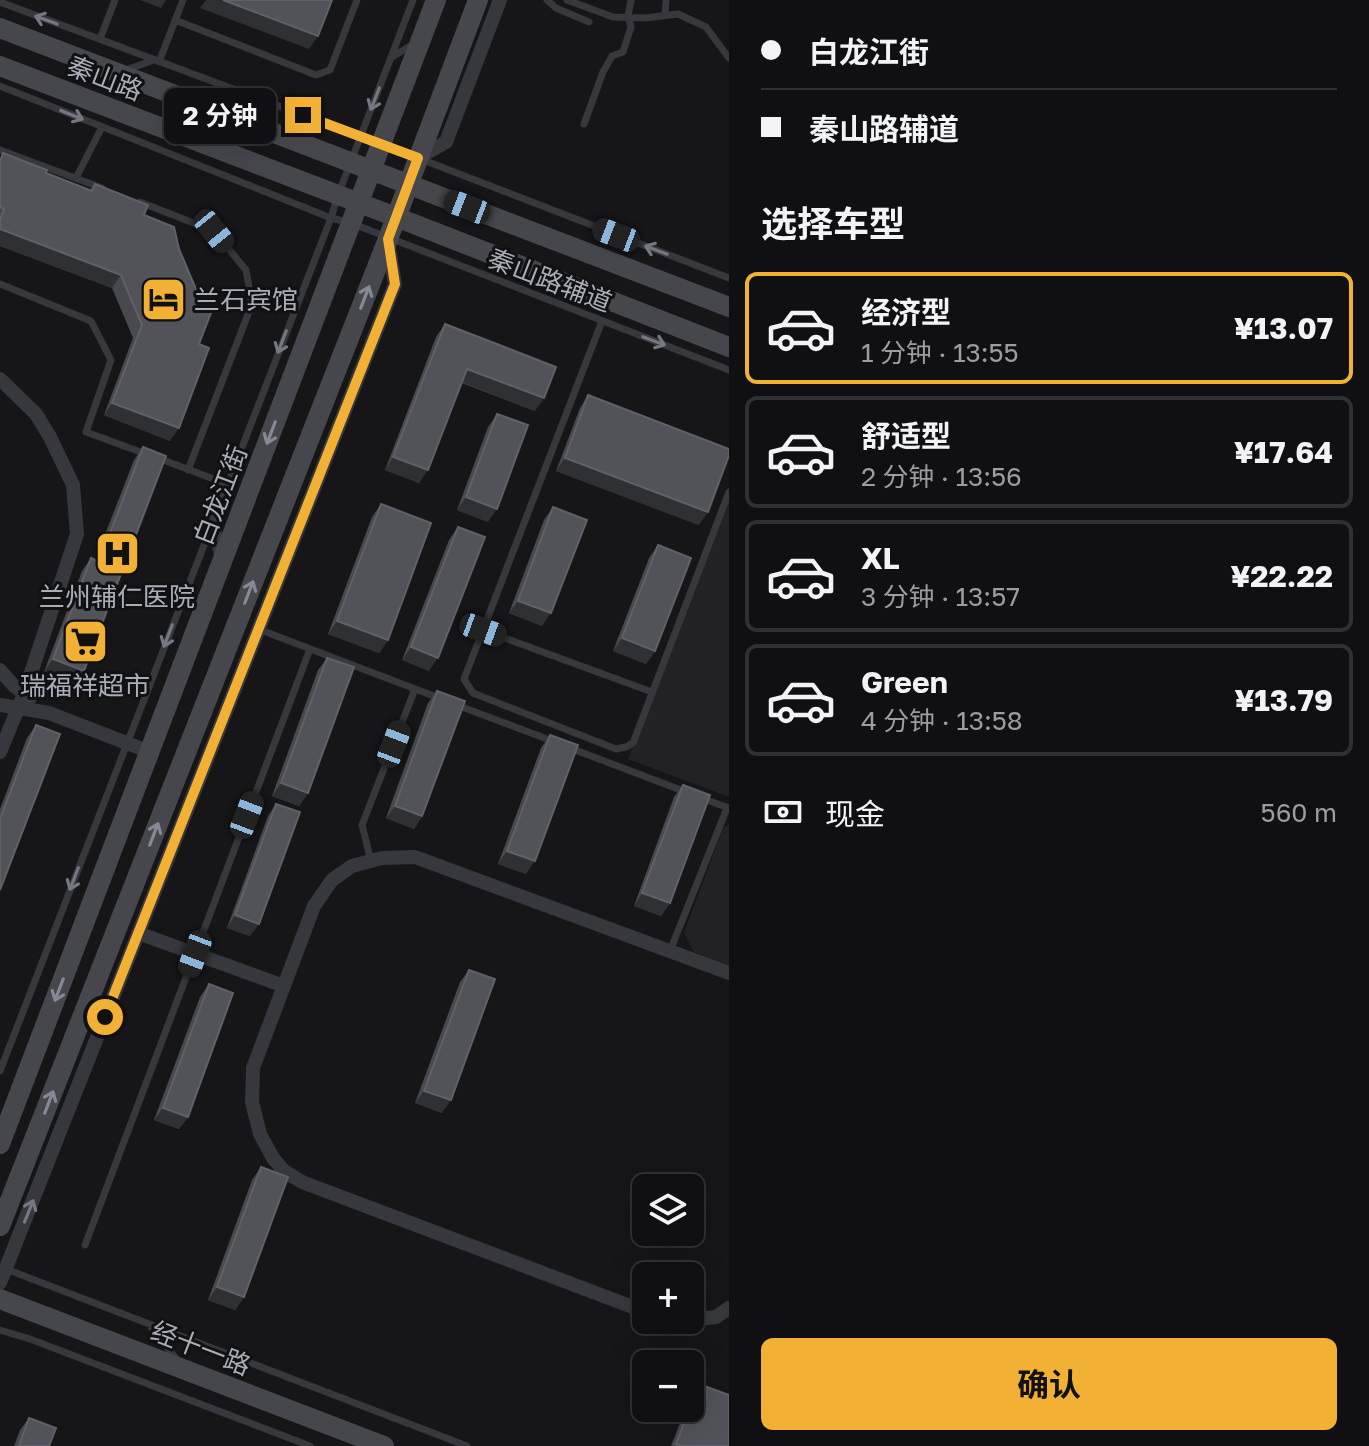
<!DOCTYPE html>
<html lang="zh">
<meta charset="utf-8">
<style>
:root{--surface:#101012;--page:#19191b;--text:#f1f3f6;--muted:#9c9d9f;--line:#303032;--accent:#f2b134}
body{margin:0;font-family:"Golos Text","Noto Sans SC",sans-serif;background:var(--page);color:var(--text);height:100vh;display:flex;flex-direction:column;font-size:30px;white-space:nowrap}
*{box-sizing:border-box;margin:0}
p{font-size:26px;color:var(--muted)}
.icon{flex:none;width:44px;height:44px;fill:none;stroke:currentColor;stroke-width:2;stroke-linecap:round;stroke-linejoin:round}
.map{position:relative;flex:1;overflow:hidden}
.sheet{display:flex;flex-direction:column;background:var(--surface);width:640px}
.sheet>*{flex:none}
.guide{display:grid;align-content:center;height:176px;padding:0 32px;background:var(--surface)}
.fabs{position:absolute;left:632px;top:1174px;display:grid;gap:16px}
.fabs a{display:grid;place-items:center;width:72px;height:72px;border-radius:12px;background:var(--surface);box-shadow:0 8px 32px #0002,0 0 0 2px var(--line);font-size:40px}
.end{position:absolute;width:36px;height:36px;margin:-18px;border:10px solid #f2b134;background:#111;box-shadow:0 0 0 4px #111}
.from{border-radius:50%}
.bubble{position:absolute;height:56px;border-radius:12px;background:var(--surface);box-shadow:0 8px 32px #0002,0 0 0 2px var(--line);font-size:26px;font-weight:700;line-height:56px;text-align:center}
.car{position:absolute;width:24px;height:48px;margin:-24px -12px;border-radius:10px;box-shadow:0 0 6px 2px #0007;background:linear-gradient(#222 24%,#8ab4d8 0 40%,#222 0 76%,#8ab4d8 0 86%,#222 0)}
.guide b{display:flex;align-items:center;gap:28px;height:76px;font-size:30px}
.guide b+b{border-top:2px solid var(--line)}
.guide i{width:20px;height:20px;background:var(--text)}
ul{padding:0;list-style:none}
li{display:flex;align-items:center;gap:24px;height:112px;margin:0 16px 12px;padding:0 16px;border:4px solid var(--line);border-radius:12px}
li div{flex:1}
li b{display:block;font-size:30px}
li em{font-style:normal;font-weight:700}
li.selected{border-color:var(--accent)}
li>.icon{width:72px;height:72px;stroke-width:1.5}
h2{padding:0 32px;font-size:36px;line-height:96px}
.pay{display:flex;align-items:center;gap:20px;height:88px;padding:0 32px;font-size:30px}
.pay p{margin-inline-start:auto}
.button{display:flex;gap:16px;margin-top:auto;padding:16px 32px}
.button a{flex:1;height:92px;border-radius:12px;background:var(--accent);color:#111;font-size:32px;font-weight:700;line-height:92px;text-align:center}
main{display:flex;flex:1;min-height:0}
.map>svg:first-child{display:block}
</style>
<main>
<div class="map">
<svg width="729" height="1446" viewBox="0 0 729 1446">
<rect width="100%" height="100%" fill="#161618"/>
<path fill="#222225" d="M729,490V797L628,759Z
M729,825V965L694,952L684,933L723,828Z"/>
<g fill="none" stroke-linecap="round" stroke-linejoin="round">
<path stroke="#37383d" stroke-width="7" d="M547,0L556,8L589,22
M567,0L613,17L645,18L678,14L706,27L729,58
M0,2L418,158L729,278
M665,15L666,0
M175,20L316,75L330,70L357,0
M100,39L115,0
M392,57L415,43
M159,62L183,0
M126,70L154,60
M0,86L331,218L351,223L729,370
M584,124L603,72L612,56L623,52L631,27L628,16L631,0
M0,150L102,188
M76,178L102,127
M140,202L214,231L246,270L252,304L188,470
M0,284L91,321L111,360L86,432L146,454
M602,321L464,679L473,693L616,749L626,747L633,743L729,492
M158,458L227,484
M258,629L439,698
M483,630L652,692
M454,704L555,742
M570,748L686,792
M701,798L729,808
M371,861L362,825L415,689
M670,951L727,808
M0,1071L331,218L338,195L413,0
M85,1245L310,649
M6,1269L467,1446
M151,1327L178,1361
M0,1330L30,1339L310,1446"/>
<path stroke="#37383d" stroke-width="14" d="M418,158L446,142L500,0
M0,379L36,414L50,437L73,485L77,534L24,694L0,752
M212,522L223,560
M0,670L14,686L30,698
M0,705L49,713L150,752
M138,933L284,986
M0,1283L395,284L388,243
M646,1312L302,1182L284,1171L273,1158L260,1134L252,1102L253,1068L314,906L332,880L352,866L382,858L415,857L729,973
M690,1320L716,1317L729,1308"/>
<path stroke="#45474d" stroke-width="20" d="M0,28L729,307
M0,66L396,217L729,347
M0,1144L436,0
M0,1226L388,239L478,0
M0,1299L384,1446"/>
</g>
<path fill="#47494d" d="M3,153L46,173L90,190L95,184L144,215L199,344L170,441L104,415L133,338L112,288L0,246V158Z
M445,324L535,411L462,383L419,483L385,470L436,337Z
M588,395L699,525L556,471L580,408Z
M497,414L488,522L457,510L488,427Z
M143,447L75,683L44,672L82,571L91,558L95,560L134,460Z
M381,504L388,640L379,653L328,634L372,517Z
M553,507L542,626L509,613L544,520Z
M458,527L429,671L402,660L449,540Z
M658,545L655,651L646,664L613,651L649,558Z
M327,658L308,793L299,806L272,796L318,670Z
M437,691L422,816L414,829L386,818L428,703Z
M36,725L0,890V809L27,738Z
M550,735L526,874L498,864L541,748Z
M683,785L670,903L661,916L634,906L674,797Z
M276,804L250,936L227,928L268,816Z
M469,970L442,1113L415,1103L460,982Z
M209,984L188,1117L179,1129L154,1120L200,997Z
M261,1167L244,1297L235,1310L208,1300L252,1180Z
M699,1384L729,1446H671L686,1408H690V1397Z
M29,1418L49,1446H14L20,1430Z"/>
<path fill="#2f3033" d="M140,0H166L161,8Z
M206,0H223L318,36L309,49L200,8Z
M0,229L121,275L112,288L0,246Z
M467,369L544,398L535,411L459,381Z
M112,403L179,428L170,441L104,415Z
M393,457L428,470L419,483L385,470Z
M565,458L708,512L699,525L556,471Z
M466,497L497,509L488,522L457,510Z
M518,601L551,613L542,626L509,613Z
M337,621L388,640L379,653L328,634Z
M622,638L655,651L646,664L613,651Z
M411,647L438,658L429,671L402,660Z
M53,659L84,671L75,683L44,672Z
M281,783L308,793L299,806L272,796Z
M395,806L422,816L414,829L386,818Z
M507,851L535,861L526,874L498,864Z
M642,893L670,903L661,916L634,906Z
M235,915L259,924L250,936L227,928Z
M424,1091L451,1100L442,1113L415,1103Z
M163,1108L188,1117L179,1129L154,1120Z
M217,1287L244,1297L235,1310L208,1300Z"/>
<path fill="#525359" stroke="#5f6168" stroke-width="2" d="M223,0H332L318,36Z
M3,153L47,170L46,173L92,191L95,184L148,205L144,215L174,227L179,249L198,294L211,313L199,344L209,348L179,428L112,403L142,325L121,275L0,229V220L4,209L0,207V162Z
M445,324L556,367L544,398L467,369L428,470L393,457Z
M588,395L729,449V455L708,512L565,458Z
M497,414L528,425L497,509L466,497Z
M143,447L166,456L84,671L53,659L91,558L99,562Z
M381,504L431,523L388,640L337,621Z
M553,507L587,520L551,613L518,601Z
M458,527L485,537L438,658L411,647Z
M658,545L691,558L655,651L622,638Z
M327,658L354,667L308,793L281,783Z
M437,691L465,701L422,816L395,806Z
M36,725L60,734L0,890V819Z
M550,735L578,745L535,861L507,851Z
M683,785L710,795L670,903L642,893Z
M276,804L300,812L259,924L235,915Z
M469,970L495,979L451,1100L424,1091Z
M209,984L233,993L188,1117L163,1108Z
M261,1167L288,1177L244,1297L217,1287Z
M699,1384L729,1395V1446H682L676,1444Z
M29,1418L56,1428L49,1446H19Z"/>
<defs><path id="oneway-shaft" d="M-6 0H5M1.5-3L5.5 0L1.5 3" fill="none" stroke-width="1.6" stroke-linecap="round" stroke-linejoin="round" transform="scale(2)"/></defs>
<g stroke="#757881">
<use href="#oneway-shaft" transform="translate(46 20) rotate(-160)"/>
<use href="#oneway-shaft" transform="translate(375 99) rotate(111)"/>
<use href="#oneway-shaft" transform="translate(72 115) rotate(22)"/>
<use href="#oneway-shaft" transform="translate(656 250) rotate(-159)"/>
<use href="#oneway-shaft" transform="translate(654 341) rotate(21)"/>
<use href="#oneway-shaft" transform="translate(282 342) rotate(111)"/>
<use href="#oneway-shaft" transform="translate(168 636) rotate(111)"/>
<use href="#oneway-shaft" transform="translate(74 879) rotate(111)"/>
<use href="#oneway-shaft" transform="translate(29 1211) rotate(-68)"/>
</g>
<g stroke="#858993">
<use href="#oneway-shaft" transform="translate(365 297) rotate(-69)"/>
<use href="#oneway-shaft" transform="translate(271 433) rotate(111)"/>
<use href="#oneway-shaft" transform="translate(249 592) rotate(-69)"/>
<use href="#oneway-shaft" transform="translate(154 834) rotate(-69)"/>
<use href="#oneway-shaft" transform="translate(59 990) rotate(111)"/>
<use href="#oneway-shaft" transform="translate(49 1102) rotate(-69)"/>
</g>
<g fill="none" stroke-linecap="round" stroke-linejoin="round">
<path stroke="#f2b134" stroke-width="10" d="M105,1017L395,284L388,239L418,158L303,115"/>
</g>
<defs>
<symbol id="hotel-square" viewBox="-11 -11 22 22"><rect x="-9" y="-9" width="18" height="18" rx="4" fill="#f2b134" stroke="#111113"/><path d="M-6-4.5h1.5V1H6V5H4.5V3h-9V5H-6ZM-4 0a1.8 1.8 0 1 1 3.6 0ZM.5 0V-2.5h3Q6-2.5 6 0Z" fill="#111"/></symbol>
<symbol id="hospital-square" viewBox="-11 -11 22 22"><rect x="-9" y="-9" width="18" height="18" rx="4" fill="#f2b134" stroke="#111113"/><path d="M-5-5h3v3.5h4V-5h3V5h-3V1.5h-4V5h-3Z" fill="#111"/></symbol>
<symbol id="supermarket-square" viewBox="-11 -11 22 22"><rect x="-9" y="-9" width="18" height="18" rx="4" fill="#f2b134" stroke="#111113"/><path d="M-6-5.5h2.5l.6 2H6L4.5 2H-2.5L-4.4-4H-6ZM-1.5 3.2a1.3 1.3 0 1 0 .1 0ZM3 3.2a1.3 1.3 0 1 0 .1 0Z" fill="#111"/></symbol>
</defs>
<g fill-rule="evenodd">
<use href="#hotel-square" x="138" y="274" width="51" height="51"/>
<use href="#hospital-square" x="92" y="528" width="51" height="51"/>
<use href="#supermarket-square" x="60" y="616" width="51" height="51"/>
</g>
<g text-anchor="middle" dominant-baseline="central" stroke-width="6" stroke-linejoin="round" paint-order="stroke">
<g font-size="26" fill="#a8adb8" stroke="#111113">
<text transform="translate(105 78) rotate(21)">秦山路</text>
<text transform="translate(550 280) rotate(21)">秦山路辅道</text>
<text transform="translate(220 495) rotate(-69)">白龙江街</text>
<text transform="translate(201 1348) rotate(21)">经十一路</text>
</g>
<g font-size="26" fill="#a8adb8" stroke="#111113">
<text x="194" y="299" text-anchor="start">兰石宾馆</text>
<text x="117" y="596">兰州辅仁医院</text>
<text x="85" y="685">瑞福祥超市</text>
</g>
</g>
</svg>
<div class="fabs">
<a><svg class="icon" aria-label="layers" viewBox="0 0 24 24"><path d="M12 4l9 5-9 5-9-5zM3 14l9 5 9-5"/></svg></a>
<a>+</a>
<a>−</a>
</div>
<i class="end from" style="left:105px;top:1017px"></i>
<i class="end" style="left:303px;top:115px"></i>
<div class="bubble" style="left:164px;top:88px;width:112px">2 分钟</div>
<i class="car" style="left:467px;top:207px;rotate:291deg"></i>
<i class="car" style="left:214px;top:231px;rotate:141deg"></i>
<i class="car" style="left:616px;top:235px;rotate:291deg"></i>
<i class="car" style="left:483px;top:630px;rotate:110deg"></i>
<i class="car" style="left:394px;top:744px;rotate:21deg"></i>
<i class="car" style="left:247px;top:815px;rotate:21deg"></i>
<i class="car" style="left:195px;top:954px;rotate:201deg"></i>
</div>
<section class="sheet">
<div class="guide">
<b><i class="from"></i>白龙江街</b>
<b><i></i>秦山路辅道</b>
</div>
<h2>选择车型</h2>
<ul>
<li class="selected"><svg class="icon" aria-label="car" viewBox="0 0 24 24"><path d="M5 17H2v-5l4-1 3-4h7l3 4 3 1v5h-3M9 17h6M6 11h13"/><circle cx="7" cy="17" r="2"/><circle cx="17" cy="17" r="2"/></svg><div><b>经济型</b><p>1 分钟 · 13:55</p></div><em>¥13.07</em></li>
<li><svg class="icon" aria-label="car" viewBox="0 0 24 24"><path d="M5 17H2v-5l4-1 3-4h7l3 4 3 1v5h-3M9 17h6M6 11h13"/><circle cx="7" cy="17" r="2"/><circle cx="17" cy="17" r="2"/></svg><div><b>舒适型</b><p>2 分钟 · 13:56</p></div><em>¥17.64</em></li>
<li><svg class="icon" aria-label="car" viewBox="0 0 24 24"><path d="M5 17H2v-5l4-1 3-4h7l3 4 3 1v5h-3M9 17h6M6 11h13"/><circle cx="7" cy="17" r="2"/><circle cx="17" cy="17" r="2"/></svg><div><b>XL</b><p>3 分钟 · 13:57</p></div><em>¥22.22</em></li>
<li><svg class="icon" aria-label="car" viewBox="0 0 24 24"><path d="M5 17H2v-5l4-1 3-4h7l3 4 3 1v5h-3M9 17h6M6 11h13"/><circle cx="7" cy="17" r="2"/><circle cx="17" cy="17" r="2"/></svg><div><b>Green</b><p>4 分钟 · 13:58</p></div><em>¥13.79</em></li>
</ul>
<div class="pay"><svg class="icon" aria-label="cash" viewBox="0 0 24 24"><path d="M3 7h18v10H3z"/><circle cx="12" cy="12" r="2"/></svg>现金<p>560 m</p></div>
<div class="button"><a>确认</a></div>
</section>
</main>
